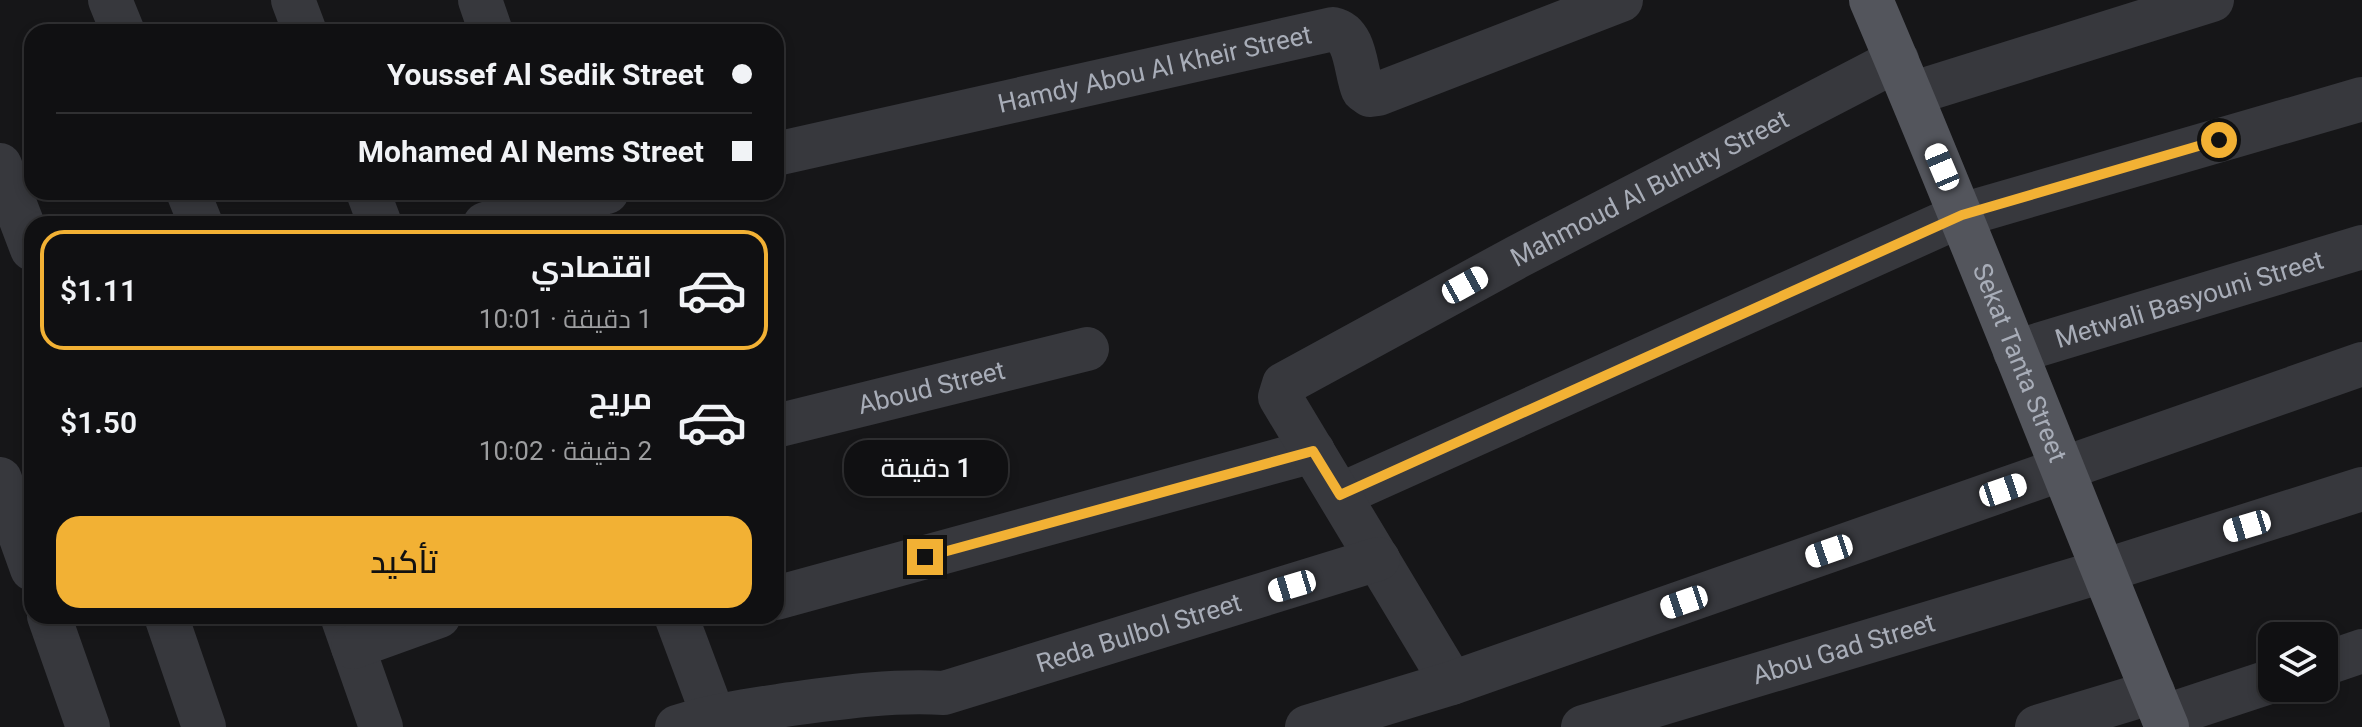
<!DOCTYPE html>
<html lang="ar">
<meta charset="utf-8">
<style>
:root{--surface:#101012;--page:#19191b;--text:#f1f3f6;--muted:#9c9d9f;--line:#303032;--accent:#f2b134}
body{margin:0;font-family:Roboto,Cairo,sans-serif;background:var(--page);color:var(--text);direction:rtl;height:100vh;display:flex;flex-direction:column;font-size:30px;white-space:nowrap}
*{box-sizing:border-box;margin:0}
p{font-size:26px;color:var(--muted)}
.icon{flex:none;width:44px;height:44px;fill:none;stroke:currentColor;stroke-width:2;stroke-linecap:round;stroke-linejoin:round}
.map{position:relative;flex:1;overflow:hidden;direction:ltr}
.side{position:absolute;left:24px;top:216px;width:760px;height:408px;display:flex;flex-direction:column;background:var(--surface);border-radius:24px;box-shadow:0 4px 12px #0003,0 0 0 2px var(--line);direction:rtl}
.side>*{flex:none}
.banner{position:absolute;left:24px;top:24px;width:760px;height:176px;border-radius:24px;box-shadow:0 4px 12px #0003,0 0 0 2px var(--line);direction:rtl;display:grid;align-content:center;height:176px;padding:0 32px;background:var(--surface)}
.fabs{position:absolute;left:2258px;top:622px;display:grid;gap:16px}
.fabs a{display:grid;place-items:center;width:80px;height:80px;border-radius:16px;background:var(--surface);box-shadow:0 4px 12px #0003,0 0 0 2px var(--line);font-size:40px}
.end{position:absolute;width:36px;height:36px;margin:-18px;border:10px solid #f2b134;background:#111;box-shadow:0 0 0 4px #111}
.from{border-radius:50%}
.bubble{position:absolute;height:56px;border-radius:24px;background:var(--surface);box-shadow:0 4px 12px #0003,0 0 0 2px var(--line);font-size:26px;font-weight:600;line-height:56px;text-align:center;direction:rtl}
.car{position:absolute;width:24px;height:48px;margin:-24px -12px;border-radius:10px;box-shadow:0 0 6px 2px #0007;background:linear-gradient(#fff 24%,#345 0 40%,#fff 0 76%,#345 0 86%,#fff 0)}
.banner b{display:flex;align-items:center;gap:28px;height:76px;font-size:30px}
.banner b+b{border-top:2px solid var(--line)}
.banner i{width:20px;height:20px;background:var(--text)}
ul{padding:14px 0 0;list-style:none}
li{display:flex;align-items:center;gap:24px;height:120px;margin:0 16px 12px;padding:0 16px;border:4px solid transparent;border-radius:24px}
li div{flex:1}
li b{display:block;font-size:30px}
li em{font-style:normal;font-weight:600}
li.on{border-color:var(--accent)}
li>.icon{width:72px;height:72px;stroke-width:1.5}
.button{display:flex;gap:16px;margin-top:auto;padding:16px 32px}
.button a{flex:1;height:92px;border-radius:24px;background:var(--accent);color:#111;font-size:32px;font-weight:600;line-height:92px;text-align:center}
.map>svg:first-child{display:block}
</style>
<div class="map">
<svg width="2362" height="727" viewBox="0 0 2362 727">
<rect width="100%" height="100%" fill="#161618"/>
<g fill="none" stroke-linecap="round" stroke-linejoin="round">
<g stroke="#37383d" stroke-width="44">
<path d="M110,0L123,32"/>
<path d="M293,0L305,32"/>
<path d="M480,0L491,32"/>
<path d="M1911,94L2212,0"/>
<path id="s1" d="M776,154L1333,29C1357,34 1355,71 1363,90L1370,95L1378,94L1621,0"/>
<path d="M0,165L32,249"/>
<path d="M188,192L201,224"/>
<path d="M368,192L380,224"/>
<path d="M485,224L548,205L607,192"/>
<path id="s2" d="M2015,352L2362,247"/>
<path id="s3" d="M776,426L1087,349"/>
<path d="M0,479L32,569"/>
<path d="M1340,495L1962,215L2362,99"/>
<path d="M776,598L1313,451"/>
<path d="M49,616L88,727"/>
<path d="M166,616L204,727"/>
<path d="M342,616L381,727"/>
<path d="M676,616L713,715"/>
<path d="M353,647L439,616"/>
<path d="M2324,664L2362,651"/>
<path id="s4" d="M1452,683L1280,397L1284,384L1517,257L1897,60"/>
<path d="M2163,717L2272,681"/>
<path id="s5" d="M677,727C714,715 752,710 791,704C843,697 892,690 944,693L1378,559"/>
<path d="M1307,727L1452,683L2362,364"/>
<path id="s6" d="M1583,727L2103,571L2362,489"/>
<path d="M2037,727L2153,692"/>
</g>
<path stroke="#53555c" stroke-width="44" id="s7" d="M1871,0C1974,241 2067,485 2167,727"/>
</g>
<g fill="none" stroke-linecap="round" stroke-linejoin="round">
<path stroke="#f2b134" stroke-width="10" d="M925,557L1313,451L1340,495L1962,215L2219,140"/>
</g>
<g text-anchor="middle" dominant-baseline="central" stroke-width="6" stroke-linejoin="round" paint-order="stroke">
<g font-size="26" fill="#a8adb8" stroke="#111113">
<text stroke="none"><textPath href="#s1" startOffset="388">Hamdy Abou Al Kheir Street</textPath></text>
<text stroke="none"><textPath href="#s4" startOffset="762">Mahmoud Al Buhuty Street</textPath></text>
<text stroke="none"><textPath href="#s2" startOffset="182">Metwali Basyouni Street</textPath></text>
<text stroke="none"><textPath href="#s7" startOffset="392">Sekat Tanta Street</textPath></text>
<text stroke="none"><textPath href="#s3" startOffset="160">Aboud Street</textPath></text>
<text stroke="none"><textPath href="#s5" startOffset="474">Reda Bulbol Street</textPath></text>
<text stroke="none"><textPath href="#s6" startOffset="272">Abou Gad Street</textPath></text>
</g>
</g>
</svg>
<div class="fabs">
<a><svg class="icon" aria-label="layers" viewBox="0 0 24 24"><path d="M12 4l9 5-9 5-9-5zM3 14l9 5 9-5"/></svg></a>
</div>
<i class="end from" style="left:2219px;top:140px"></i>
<i class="end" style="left:925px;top:557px"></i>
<div class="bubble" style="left:844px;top:440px;width:164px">1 دقيقة</div>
<i class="car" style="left:1942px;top:167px;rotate:337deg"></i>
<i class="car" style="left:1465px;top:285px;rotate:61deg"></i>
<i class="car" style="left:2003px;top:490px;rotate:71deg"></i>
<i class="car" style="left:2247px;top:526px;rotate:253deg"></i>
<i class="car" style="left:1829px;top:551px;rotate:251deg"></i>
<i class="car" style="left:1292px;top:586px;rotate:253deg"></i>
<i class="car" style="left:1684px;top:602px;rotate:251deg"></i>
<div class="banner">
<b><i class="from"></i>Youssef Al Sedik Street</b>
<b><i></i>Mohamed Al Nems Street</b>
</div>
<section class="side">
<ul>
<li class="on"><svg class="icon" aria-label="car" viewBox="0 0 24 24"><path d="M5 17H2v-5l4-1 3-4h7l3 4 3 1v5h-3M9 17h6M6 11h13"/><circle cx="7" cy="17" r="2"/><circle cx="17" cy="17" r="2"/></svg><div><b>اقتصادي</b><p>1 دقيقة · 10:01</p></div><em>$1.11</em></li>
<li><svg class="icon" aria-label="car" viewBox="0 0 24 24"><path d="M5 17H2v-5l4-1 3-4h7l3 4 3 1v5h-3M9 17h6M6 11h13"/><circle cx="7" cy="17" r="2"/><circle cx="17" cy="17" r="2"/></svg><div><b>مريح</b><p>2 دقيقة · 10:02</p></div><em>$1.50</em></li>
</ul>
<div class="button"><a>تأكيد</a></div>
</section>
</div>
